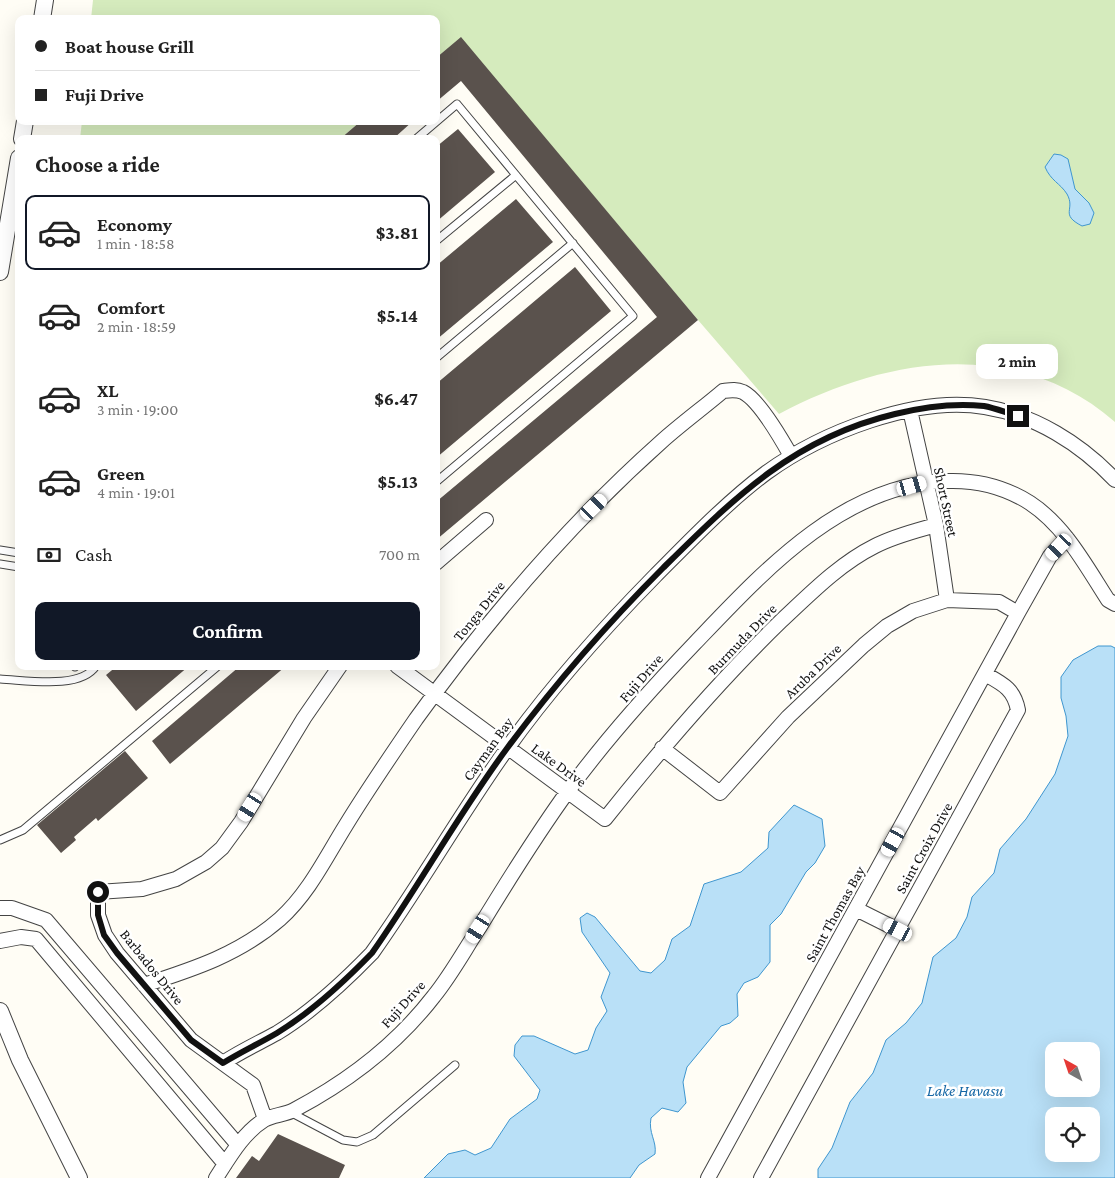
<!DOCTYPE html>
<meta charset="utf-8">
<style>
:root{--surface:#fff;--page:#f2f2f2;--text:#222;--muted:#767676;--line:#e0e0e0;--accent:#111827}
body{margin:0;font-family:"Crimson Pro",serif;background:var(--page);color:var(--text);height:100vh;display:flex;flex-direction:column;font-size:19px;white-space:nowrap}
*{box-sizing:border-box;margin:0}
p{font-size:16px;color:var(--muted)}
.icon{flex:none;width:28px;height:28px;fill:none;stroke:currentColor;stroke-width:2;stroke-linecap:round;stroke-linejoin:round}
.map{position:relative;flex:1;overflow:hidden}
.panel{position:absolute;left:15px;top:135px;width:425px;height:535px;display:flex;flex-direction:column;background:var(--surface);border-radius:10px;box-shadow:0 5px 20px #0002}
.panel>*{flex:none}
.banner{position:absolute;left:15px;top:15px;width:425px;height:110px;border-radius:10px;box-shadow:0 5px 20px #0002;display:grid;align-content:center;height:110px;padding:0 20px;background:var(--surface)}
.needle{width:32px;rotate:320deg}
.buttons{position:absolute;left:1045px;top:1042px;display:grid;gap:10px}
.buttons a{display:grid;place-items:center;width:55px;height:55px;border-radius:10px;background:var(--surface);box-shadow:0 5px 20px #0002;font-size:25px}
.end{position:absolute;width:22px;height:22px;margin:-11px;border:6px solid #111;background:#fff;box-shadow:0 0 0 2px #fff}
.from{border-radius:50%}
.bubble{position:absolute;height:35px;border-radius:10px;background:var(--surface);box-shadow:0 5px 20px #0002;font-size:16px;font-weight:700;line-height:35px;text-align:center}
.car{position:absolute;width:15px;height:30px;margin:-15px -8px;border-radius:6px;box-shadow:0 0 4px 1px #0007;background:linear-gradient(#fff 24%,#345 0 40%,#fff 0 76%,#345 0 86%,#fff 0)}
.banner b{display:flex;align-items:center;gap:18px;height:48px;font-size:19px}
.banner b+b{border-top:1px solid var(--line)}
.banner i{width:12px;height:12px;background:var(--text)}
ul{padding:0;list-style:none}
li{display:flex;align-items:center;gap:15px;height:75px;margin:0 10px 8px;padding:0 10px;border:2px solid transparent;border-radius:10px}
li div{flex:1}
li b{display:block;font-size:19px}
li em{font-style:normal;font-weight:700}
li.selected{border-color:var(--accent)}
li>.icon{width:45px;height:45px;stroke-width:1.5}
h2{padding:0 20px;font-size:22px;line-height:60px}
.pay{display:flex;align-items:center;gap:12px;height:55px;padding:0 20px;font-size:19px}
.pay p{margin-inline-start:auto}
.cta{display:flex;gap:10px;margin-top:auto;padding:10px 20px}
.cta a{flex:1;height:58px;border-radius:10px;background:var(--accent);color:#fff;font-size:20px;font-weight:700;line-height:58px;text-align:center}
.map>svg:first-child{display:block}
</style>
<div class="map">
<svg width="1115" height="1178" viewBox="0 0 1115 1178">
<rect width="100%" height="100%" fill="#fffdf5"/>
<path fill="#d5ebbd" d="M93,0H1115V422C1016,336 886,357 779,414L698,320L461,38L436,58V19H91Z
M82,121H361L340,139H80Z"/>
<path fill="#b9e0f7" stroke="#3f96cf" fill-rule="evenodd" d="M1054,154L1061,155L1068,159L1075,189L1089,203L1094,213L1090,224L1082,226C1059,214 1076,210 1067,194C1060,183 1051,181 1045,167Z
M1098,646H1111L1115,648V1178H818V1169L832,1148L850,1102L873,1073L886,1040L906,1023L922,1003L933,957L956,938L967,917L972,897L994,873L1000,849L1026,819L1055,774L1068,736L1066,716L1061,698V677L1073,660ZM1054,1051H1091V1089H1054ZM1054,1116H1091V1154H1054Z
M794,805L822,819L825,846L815,863L806,872L781,914L770,925V962L758,977L744,983L737,994L738,1016L730,1023L721,1026L687,1067L683,1082L686,1103L678,1112L662,1108L651,1118C648,1133 657,1141 655,1154L639,1165L630,1178H424L448,1154L465,1150L475,1155L491,1148L510,1119L537,1099L540,1090L514,1056L515,1045L522,1036H534L575,1054L588,1050L596,1028L607,1011L601,997L610,973L582,932L580,918L587,913L595,917L640,971L651,973L665,960L672,939L690,926L704,884L741,872L768,848L769,832Z"/>
<path fill="#5a524d" d="M461,37L698,320L436,540V502L657,317L461,81L436,102V58Z
M361,121H413L393,139H340Z
M458,129L495,172L436,222V147Z
M516,199L553,242L436,340V266Z
M575,267L611,311L436,458V384Z
M117,666H189L136,711L106,675Z
M240,666H286L170,764L152,741Z
M125,751L148,778L98,821L96,818L74,837L76,840L61,853L37,825Z
M278,1134L345,1165L339,1178H236L252,1156L259,1161Z"/>
<g fill="none" stroke-linecap="round" stroke-linejoin="round">
<defs>
<path id="service" d="M416,139L457,104L633,316L436,482
M436,241L516,175
M436,358L573,243
M0,550L19,553
M0,564L19,567
M75,667V666
M0,679C26,680 80,690 96,666
M0,840L23,830L218,666
M290,1112L343,1140L357,1142L373,1135L455,1065"/>
<path id="minor" d="M910,410L936,525L947,600
M436,563L486,520
M397,666L605,819C660,750 717,683 781,621C810,594 839,564 875,546C894,536 915,531 936,525
M662,748L720,793L788,717L864,645L887,626L913,611L947,600L999,602L1018,613
M0,908H12L46,920L238,1145
M856,909L898,930
M0,941L21,937L36,939L225,1164
M144,985C194,969 240,954 280,919C309,893 326,857 346,825C368,789 392,754 416,719C488,619 569,524 661,442C681,424 703,408 723,391C731,390 736,389 743,392C759,400 782,440 791,456
M223,1063C241,1051 259,1043 277,1033C313,1011 343,983 372,953C419,887 459,816 506,750C550,688 602,630 655,576C690,541 726,503 766,473C821,433 916,395 985,407C1035,415 1081,444 1115,480
M265,1119L253,1085L191,1040L117,953L105,935L98,915V892L142,889L176,879L206,862L222,848L241,822L304,718L340,666
M216,1178C229,1158 243,1133 264,1120C272,1115 285,1115 294,1110C347,1082 397,1044 434,996C451,975 464,951 479,928C507,882 536,835 568,791C606,739 650,690 695,643C762,573 842,484 947,481C976,480 1005,487 1030,503C1065,526 1086,566 1108,600L1115,604
M708,1178L1018,613L1050,556L1067,538
M761,1178L1018,710C1014,689 1003,684 985,674"/>
<path id="tertiary" d="M42,19L45,0
M22,139L25,121
M0,272L19,158
M0,1011L20,1060L79,1178"/>
</defs>
<use href="#service" stroke="#444" stroke-width="9"/>
<use href="#minor" stroke="#444" stroke-width="16"/>
<use href="#tertiary" stroke="#444" stroke-width="18"/>
<use href="#service" stroke="#fff" stroke-width="7"/>
<use href="#minor" stroke="#fff" stroke-width="14"/>
<use href="#tertiary" stroke="#fff" stroke-width="16"/>
</g>
<g fill="none" stroke-linecap="round" stroke-linejoin="round">
<path stroke="#111" stroke-width="6" d="M98,892V915L104,935L117,953L191,1040L223,1063C241,1052 260,1043 277,1033C313,1011 343,983 372,953C419,886 459,813 508,747C555,684 607,624 663,568C735,497 794,438 895,414C923,407 955,403 984,406C995,408 1007,413 1018,416"/>
</g>
<g text-anchor="middle" dominant-baseline="central" stroke-width="5" stroke-linejoin="round" paint-order="stroke">
<g font-size="15" fill="#111" stroke="#fff">
<text transform="translate(946 502) rotate(78)">Short Street</text>
<text transform="translate(479 611) rotate(-51)">Tonga Drive</text>
<text transform="translate(742 639) rotate(-46)">Burmuda Drive</text>
<text transform="translate(813 671) rotate(-44)">Aruba Drive</text>
<text transform="translate(641 678) rotate(-49)">Fuji Drive</text>
<text transform="translate(488 749) rotate(-54)">Cayman Bay</text>
<text transform="translate(559 765) rotate(36)">Lake Drive</text>
<text transform="translate(924 848) rotate(-61)">Saint Croix Drive</text>
<text transform="translate(835 914) rotate(-61)">Saint Thomas Bay</text>
<text transform="translate(152 967) rotate(51)">Barbados Drive</text>
<text transform="translate(403 1004) rotate(-48)">Fuji Drive</text>
</g>
<g font-size="16" font-style="italic" fill="#1768a6" stroke="#fff">
<text x="965" y="1090">Lake Havasu</text>
</g>
</g>
</svg>
<div class="buttons">
<a><svg class="needle" viewBox="-14 -14 28 28"><path d="M0-13l5 13h-10z" fill="#e53935"/><path d="M0 13l5-13h-10z" fill="#767676"/></svg></a>
<a><svg class="icon" aria-label="locate" viewBox="0 0 24 24"><circle cx="12" cy="12" r="6"/><path d="M12 2v4M12 18v4M2 12h4M18 12h4"/></svg></a>
</div>
<i class="end from" style="left:98px;top:892px"></i>
<i class="end" style="left:1018px;top:416px"></i>
<div class="bubble" style="left:976px;top:344px;width:82px">2 min</div>
<i class="car" style="left:912px;top:486px;rotate:74deg"></i>
<i class="car" style="left:594px;top:507px;rotate:46deg"></i>
<i class="car" style="left:1059px;top:547px;rotate:223deg"></i>
<i class="car" style="left:250px;top:807px;rotate:212deg"></i>
<i class="car" style="left:893px;top:842px;rotate:209deg"></i>
<i class="car" style="left:478px;top:929px;rotate:212deg"></i>
<i class="car" style="left:898px;top:930px;rotate:297deg"></i>
<div class="banner">
<b><i class="from"></i>Boat house Grill</b>
<b><i></i>Fuji Drive</b>
</div>
<section class="panel">
<h2>Choose a ride</h2>
<ul>
<li class="selected"><svg class="icon" aria-label="car" viewBox="0 0 24 24"><path d="M5 17H2v-5l4-1 3-4h7l3 4 3 1v5h-3M9 17h6M6 11h13"/><circle cx="7" cy="17" r="2"/><circle cx="17" cy="17" r="2"/></svg><div><b>Economy</b><p>1 min · 18:58</p></div><em>$3.81</em></li>
<li><svg class="icon" aria-label="car" viewBox="0 0 24 24"><path d="M5 17H2v-5l4-1 3-4h7l3 4 3 1v5h-3M9 17h6M6 11h13"/><circle cx="7" cy="17" r="2"/><circle cx="17" cy="17" r="2"/></svg><div><b>Comfort</b><p>2 min · 18:59</p></div><em>$5.14</em></li>
<li><svg class="icon" aria-label="car" viewBox="0 0 24 24"><path d="M5 17H2v-5l4-1 3-4h7l3 4 3 1v5h-3M9 17h6M6 11h13"/><circle cx="7" cy="17" r="2"/><circle cx="17" cy="17" r="2"/></svg><div><b>XL</b><p>3 min · 19:00</p></div><em>$6.47</em></li>
<li><svg class="icon" aria-label="car" viewBox="0 0 24 24"><path d="M5 17H2v-5l4-1 3-4h7l3 4 3 1v5h-3M9 17h6M6 11h13"/><circle cx="7" cy="17" r="2"/><circle cx="17" cy="17" r="2"/></svg><div><b>Green</b><p>4 min · 19:01</p></div><em>$5.13</em></li>
</ul>
<div class="pay"><svg class="icon" aria-label="cash" viewBox="0 0 24 24"><path d="M3 7h18v10H3z"/><circle cx="12" cy="12" r="2"/></svg>Cash<p>700 m</p></div>
<div class="cta"><a>Confirm</a></div>
</section>
</div>
